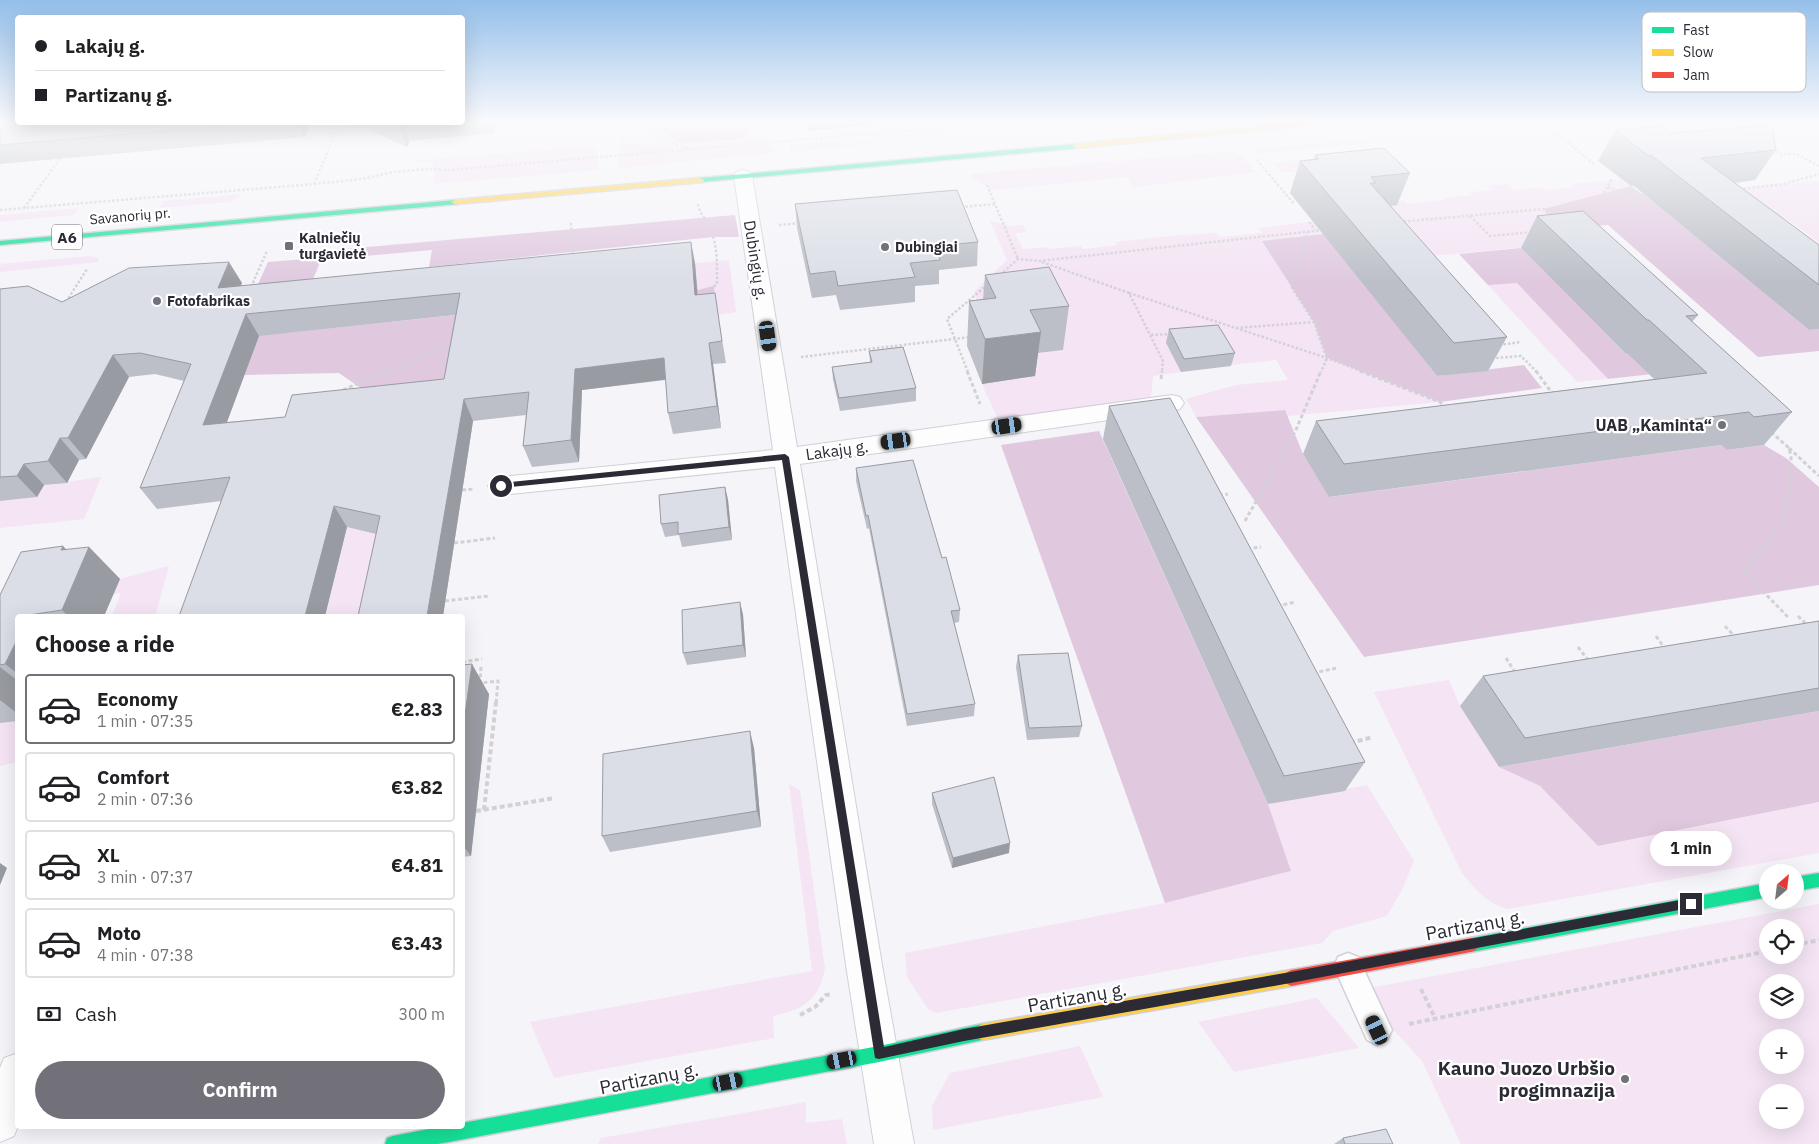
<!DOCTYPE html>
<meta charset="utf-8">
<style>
:root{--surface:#fff;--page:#f6f6f6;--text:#202124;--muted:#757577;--line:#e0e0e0;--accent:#72717a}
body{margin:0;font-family:"IBM Plex Sans",sans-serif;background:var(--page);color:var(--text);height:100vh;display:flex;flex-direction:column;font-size:19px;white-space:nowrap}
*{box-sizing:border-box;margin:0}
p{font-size:16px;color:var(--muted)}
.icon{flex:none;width:28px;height:28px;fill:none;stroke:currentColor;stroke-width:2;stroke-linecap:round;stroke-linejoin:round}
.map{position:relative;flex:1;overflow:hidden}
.side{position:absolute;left:15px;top:614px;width:450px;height:515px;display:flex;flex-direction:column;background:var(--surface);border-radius:5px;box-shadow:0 5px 20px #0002}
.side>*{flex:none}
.top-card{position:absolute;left:15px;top:15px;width:450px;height:110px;border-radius:5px;box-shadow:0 5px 20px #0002;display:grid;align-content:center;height:110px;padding:0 20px;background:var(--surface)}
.needle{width:32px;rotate:28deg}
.buttons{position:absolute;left:1759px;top:864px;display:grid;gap:10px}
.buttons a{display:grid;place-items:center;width:45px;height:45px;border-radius:50%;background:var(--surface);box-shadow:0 5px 20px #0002;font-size:25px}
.end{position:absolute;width:22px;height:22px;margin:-11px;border:6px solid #2b2a35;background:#fff;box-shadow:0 0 0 2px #fff}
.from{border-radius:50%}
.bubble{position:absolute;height:35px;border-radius:18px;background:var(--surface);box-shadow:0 5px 20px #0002;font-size:16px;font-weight:700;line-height:35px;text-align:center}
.car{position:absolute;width:15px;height:30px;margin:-15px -8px;border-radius:6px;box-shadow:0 0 4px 1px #0007;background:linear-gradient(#222 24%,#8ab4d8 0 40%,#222 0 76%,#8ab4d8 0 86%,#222 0)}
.top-card b{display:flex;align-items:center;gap:18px;height:48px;font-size:19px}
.top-card b+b{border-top:1px solid var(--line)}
.top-card i{width:12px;height:12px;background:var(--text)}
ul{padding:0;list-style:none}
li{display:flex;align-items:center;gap:15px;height:70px;margin:0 10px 8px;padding:0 10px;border:2px solid var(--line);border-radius:5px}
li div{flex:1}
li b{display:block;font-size:19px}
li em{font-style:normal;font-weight:700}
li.on{border-color:var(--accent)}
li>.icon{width:45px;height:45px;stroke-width:1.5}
h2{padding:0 20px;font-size:22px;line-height:60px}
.pay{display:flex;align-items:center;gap:12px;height:55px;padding:0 20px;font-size:19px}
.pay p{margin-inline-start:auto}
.primary-button{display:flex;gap:10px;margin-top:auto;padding:10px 20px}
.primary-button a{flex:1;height:58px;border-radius:30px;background:var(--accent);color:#fff;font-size:20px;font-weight:700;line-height:58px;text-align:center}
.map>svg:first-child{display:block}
</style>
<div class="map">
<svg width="1819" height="1144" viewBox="0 0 1819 1144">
<rect width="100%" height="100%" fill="#f5f4f9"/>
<path fill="#f4e4f4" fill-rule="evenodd" d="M621,122H649L663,132L749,129L705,130L704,122H754V127H765L774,153L619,168Z
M1542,122H1582L1584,124L1517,130L1512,125Z
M1021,125L1025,131L893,142L891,135Z
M1497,127L1503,131L1254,154V149Z
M877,136L879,144L790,152L789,144Z
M595,146L599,170L433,184L435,176L433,163L408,161Z
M1231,151L1243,157L1256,172L1133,187L1128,177L992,190L973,179L970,174Z
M1337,156L1342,166L1290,172H1282L1272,163Z
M1621,179L1631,186L1544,209L1579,242L1421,257L1262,241L1314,322L1327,358L1440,402L1288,416L1284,410L1196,417L1186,399L1236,385L1288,380L1276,360L1230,365L1166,343L1181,372L1153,376L1151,398L998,419L982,384L1035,376L1026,355L1063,350L982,319L974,292L1007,260L990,221L1011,226L1023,225L1026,232L1015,233L1023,249L1047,247L1048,249L1081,246L1083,249L1117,245L1116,242L1187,234L1188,235L1216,233L1220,237L1262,233L1259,228L1325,220L1375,204L1404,201L1407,204L1445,200L1444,198L1472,195L1469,192L1492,190L1488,186L1508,184L1515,190L1543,187L1547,190L1575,187L1572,184Z
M1819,181V243L1790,221L1719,190Z
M243,194L230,202L159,208L163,201Z
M79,208L74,215L0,222V215Z
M89,256L98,258L99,262L0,272V264Z
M729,260L736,312L717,315L714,287L697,290L695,263Z
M1517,282L1608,379L1577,382L1488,285Z
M409,457L376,616H325L364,461Z
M101,477L84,519L0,528V501L37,497L44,485Z
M169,566L155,616H112L121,593L113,594L120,579Z
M1449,680L1460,706L1499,767L1540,786L1598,846L1819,802V853L1508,909C1486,903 1477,891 1462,873L1374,692Z
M17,721V762L0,766V723Z
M789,784L800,790L825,968C819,1001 803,1009 773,1016L774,1038L554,1078L530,1022L812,971Z
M1367,785L1414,861L1402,890L1387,916L1333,931L1322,943L936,1013L928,1009L907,977L905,953L1165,903L1291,871L1268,804Z
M1819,904V1144H1461L1422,1061L1380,1015L1370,988ZM1768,928H1795V955H1768ZM1768,982H1795V1010H1768ZM1768,1038H1795V1065H1768ZM1768,1092H1795V1120H1768Z
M1317,998L1359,1048L1234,1072L1198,1022Z
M1080,1046L1103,1097L933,1130L932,1106L950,1073Z
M806,1102V1123L842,1119L847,1144H598L601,1138Z"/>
<path fill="#e0c9df" d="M649,122H704L706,130L750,129L742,139L680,143Z
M1631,186L1651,200L1809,330L1819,329V351L1758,357L1608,225L1564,228L1543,209Z
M735,215L739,237H713L429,267L432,250L321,260L309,289L253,295L268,262L319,258L321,251Z
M1325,234L1437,376L1524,365L1542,388L1440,402L1327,358L1314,322L1262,241Z
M1521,248L1625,353L1674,348L1697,369L1608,379L1517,283L1488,285L1459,254Z
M714,286L717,315L453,400L388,407L339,373L244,375L189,360L187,343L697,290Z
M1285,410L1303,454L1330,497L1721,445L1727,450L1764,445L1786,458L1819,487V585L1364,657L1196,417Z
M1099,431L1268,804L1291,871L1165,903L1001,445Z
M1819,711V802L1598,846L1540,786L1499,767Z"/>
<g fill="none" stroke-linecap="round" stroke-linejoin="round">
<defs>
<path id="lane" d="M1348,953L1358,957L1392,1030L1387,1040L1377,1045L1367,1040L1334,967L1338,957Z"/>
<path id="street" d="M743,170L750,172L752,176L797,447L1172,395L1180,397L1184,403L1180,409L1172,411L800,464L882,965L914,1144H874L846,965L775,467L501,495L492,492L488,486L492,480L501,477L773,450L734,176L736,172Z
M18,1053V1126L14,1136L0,1142V1068L4,1058Z"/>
<path id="fast" d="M1076,144H1079V148L700,182L696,180L700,178Z
M455,200L459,202L458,204L0,245V241Z
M1819,873V887L1795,891V877Z
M1768,883V897L1471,952L1466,950L1464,945L1466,940L1471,938Z
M982,1024L987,1027L990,1032L987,1037L982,1040L879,1062L438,1144H385L387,1138L393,1136L444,1126H462V1123L879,1046Z"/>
<path id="slow" d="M1311,122H1342L1076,148L1072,146L1076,144Z
M700,178L704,180L703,182L455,204L451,202L455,200Z
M1291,970L1296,973L1299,978L1296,983L1291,986L982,1040L977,1037L974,1032L977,1027L982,1024Z"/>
<path id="jam" d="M1471,938L1476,940L1478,945L1476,950L1471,952L1291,986L1286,983L1283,978L1286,973L1291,970Z"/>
</defs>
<use href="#lane" stroke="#d1d0d8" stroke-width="3"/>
<use href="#street" stroke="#d1d0d8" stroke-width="2"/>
<use href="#fast" stroke="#d1d0d8" stroke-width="3"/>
<use href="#slow" stroke="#d1d0d8" stroke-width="3"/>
<use href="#jam" stroke="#d1d0d8" stroke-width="3"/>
<path stroke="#d2d2d6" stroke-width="2.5" stroke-dasharray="2.5 2" stroke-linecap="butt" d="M642,122L675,144L692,149
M1732,122L1742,129
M1554,131L1595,165
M1772,149L1779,154H1797L1819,166
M1257,160L1294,204
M314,184L336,132L360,125V122
M987,185L1018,259
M1608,187L1634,197L1648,195
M1739,189L1784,184L1819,174
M698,204C699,214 707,219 710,228C718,246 717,265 717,284L702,296
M961,207L995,204
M24,208L60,159
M0,210L314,184L362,179L393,172L428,169L449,170L1008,122
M1470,216L1490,236L1533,232
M1587,220L1612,179
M1309,222L1315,230
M1399,222L1543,209L1552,217
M571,223L573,258
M779,225L800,223
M1308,231L1291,286L1314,322L1327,358L1321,372
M1042,262L1129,293L1163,361L1162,372
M1000,275L1018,259L1039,261L1323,230
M251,287L267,251
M1129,293L1327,358L1364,372
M66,302L87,269
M1236,328L1314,322
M1151,335L1170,334
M1499,345L1521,342
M1493,355L1496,358L1521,356L1537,372
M801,357L971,337
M383,372L452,344
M968,372L947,319L987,285"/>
<path stroke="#d2d2d6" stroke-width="3" stroke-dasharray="4 2.5" stroke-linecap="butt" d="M967,371L980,404
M1360,371L1440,402L1446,407
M1536,371L1552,393
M1161,379L1162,371
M343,390L386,371
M1771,432L1789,448L1791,457V479L1783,521L1744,572L1788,617
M1789,448L1819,476
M462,490L474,489
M1219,496L1228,494
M1245,521L1295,432L1321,371
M454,543L495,538
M1247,549L1261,547
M445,601L489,596
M1277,606L1296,602
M1798,616L1808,626
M1725,626L1735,637
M1656,636L1666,650
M1578,647L1588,660
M1506,658L1516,674
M462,662L482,659
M481,667L480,683L498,681L496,704
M1313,673L1337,668"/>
<path stroke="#d2d2d6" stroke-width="4" stroke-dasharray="5 3" stroke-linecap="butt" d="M1350,743L1373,737
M484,810L496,702
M476,811L555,798
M1795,945L1819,940
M1421,989L1436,1020
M800,1015L815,1007L826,995L832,994
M1409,1024L1768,951"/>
<use href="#lane" fill="#fefdfe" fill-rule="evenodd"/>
<use href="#street" fill="#fefdfe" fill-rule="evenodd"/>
<use href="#fast" fill="#16e098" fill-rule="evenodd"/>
<use href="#slow" fill="#ffcf43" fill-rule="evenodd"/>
<use href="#jam" fill="#f24e42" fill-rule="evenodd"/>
</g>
<path fill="#bcbfc7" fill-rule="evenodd" d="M0,122H334L310,124L305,137L0,164Z
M365,122H496L494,133L409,141L407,147L367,129Z
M1615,130L1672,133L1776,150L1755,180L1735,183L1819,245V329L1809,330L1634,186H1631L1598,161Z
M1315,155L1410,173L1397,205L1390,206L1507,337L1488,371L1437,376L1290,193L1300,161L1314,159Z
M795,204L978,242L977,266L939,270V284L915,286V302L840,310L836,295L812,298L797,228Z
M1537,216L1698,315L1692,322L1792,412L1764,445L1727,450L1721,445L1329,497L1303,454L1316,421L1654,379L1627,353H1625L1521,248Z
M695,263L698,295L715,293L718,315L726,363L713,364L721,428L673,434L668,413L666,380L582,390L579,462L532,467L523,446L526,415L473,421L443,616H358L376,534L347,527L325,616H179L221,501L157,509L140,488L184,381L155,374L129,377L86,459L79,460L67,483L44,485L37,497L0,501V289L62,302L242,283L240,286ZM455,315L444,379L285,417L227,422L259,336Z
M985,275L1069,306L1063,350L1038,353L1035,376L982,384L967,346L969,301L983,300Z
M1169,329L1235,353L1231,366L1181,372L1166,343Z
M869,351L916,388V401L840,411L833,380L832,367L870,362Z
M1109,406L1365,762L1345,791L1268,804L1103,439Z
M856,468L942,558L960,610L959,622L954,623L975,704L974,716L907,726L869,528L867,529L856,481Z
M725,487L728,500L732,540L682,547L679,535L665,537L661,524Z
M63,546L66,550L89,547L120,579L104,616H18V721L0,723V595Z
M740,602L743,615L746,657L687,665L683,653Z
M1819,621V711L1499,767L1460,706L1483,676Z
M1018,655L1082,726L1079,737L1027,740L1016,667Z
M462,665L489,694L471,856L462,857Z
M754,748L761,827L610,852L602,836Z
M932,793L1009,853L952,868L932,804Z
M1343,1138L1393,1144H1334Z"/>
<path fill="#999ba2" d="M298,122H309L310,124L305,137Z
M491,122H496L494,133Z
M808,122H897L808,131Z
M402,123L409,141L407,147L400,129Z
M691,242L695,263L699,317L695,295Z
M229,262L242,283L231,309L218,288Z
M246,314L259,336L218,446L203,425Z
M1041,332L1035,376L982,384L985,339Z
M709,343L713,364L721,428L717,406Z
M113,355L129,377L86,459L68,438Z
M664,358L669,379L582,390L579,462L571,440L575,369Z
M464,399L473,421L443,616H427Z
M60,438L79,460L67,483L48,461Z
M24,464L44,485L37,497L17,476Z
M725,487L728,500L732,540L729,527Z
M334,506L347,527L325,616H305Z
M63,546L81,565L89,547L120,579L104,616H68L62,610L61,550Z
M740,602L743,615L746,657L743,645Z
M18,638V674L5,664Z
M472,664L489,694L471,856L462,844V736Z
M0,667L18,681V714L0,700Z
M750,731L754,748L761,827L757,811Z
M1010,843L1009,853L952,868L953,858Z
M0,863L7,868L0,885Z"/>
<path fill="#dbdee7" stroke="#999ba2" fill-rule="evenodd" d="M0,122H265L0,145Z
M385,122H406L402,123L400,129Z
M1772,125L1776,150L1701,158L1819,245V285L1651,155L1649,156L1615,130L1662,126L1672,133Z
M1384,148L1410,173L1371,177L1376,183H1370L1507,337L1454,343L1300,161L1319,159L1315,155Z
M957,190L978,242L935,246L940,260L910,263L915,277L838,286L835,271L810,274L795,204Z
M1583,211L1698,315L1686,316L1792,412L1754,417L1749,412L1344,464L1316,421L1707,373L1649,320H1647L1537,216Z
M691,242L695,295L715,293L722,341L709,343L717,406L668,413L664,358L575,369L571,440L523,446L529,392L464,399L427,616H358L380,516L334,506L305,616H179L230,477L140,488L191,364L140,353L113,355L68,438H60L48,461L24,464L17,476L0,477V289L28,286L62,302L129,268L229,262L218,288ZM460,293L444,379L292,395L285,417L203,425L246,314Z
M1049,267L1069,306L1030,310L1041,332L985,339L969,301L996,298L985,275Z
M1218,325L1235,353L1184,359L1169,329Z
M903,347L916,388L839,398L832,367L872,362L869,351Z
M1170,398L1365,762L1284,776L1109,406Z
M913,460L942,558L946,557L960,610L951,611L975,704L907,714L868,515L866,516L856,468Z
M725,487L729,527L678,534V522L661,524L659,495Z
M63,546L61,550L89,547L62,610L29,615L28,616H18V638L5,664L0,665V595L21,552Z
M740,602L743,645L683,653L682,610Z
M1819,621V688L1525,738L1483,676Z
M1068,653L1082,726L1029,728L1018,655Z
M472,664L462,736V665Z
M750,731L757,811L602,836L603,754Z
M994,777L1010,843L953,858L932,793Z
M1386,1129L1393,1144H1345L1343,1138Z"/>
<linearGradient id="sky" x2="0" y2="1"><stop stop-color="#94bfea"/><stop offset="0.43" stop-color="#fafafc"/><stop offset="1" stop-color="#fafafc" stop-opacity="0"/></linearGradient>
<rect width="1819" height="283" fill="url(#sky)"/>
<path fill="#2b2a35" d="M785,454L789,457L884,1047L964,1029L1285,973L1691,898L1696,904L1695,907L1285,984L964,1041L879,1059L875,1058L782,460L501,488L497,486L501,483Z"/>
<g fill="#72717a" stroke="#fff" stroke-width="2">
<rect x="284" y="241" width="10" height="10" rx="2.5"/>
<circle cx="885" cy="247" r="5"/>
<circle cx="157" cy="301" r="5"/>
<circle cx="1722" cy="425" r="5"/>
<circle cx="1625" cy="1079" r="5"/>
</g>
<g text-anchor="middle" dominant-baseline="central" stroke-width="4.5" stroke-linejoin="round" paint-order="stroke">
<g font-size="14" fill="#2b2a35" stroke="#fff">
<text transform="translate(130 216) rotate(-5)">Savanorių pr.</text>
</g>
<g font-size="14" font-weight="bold" fill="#2b2a35" stroke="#fff" text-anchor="start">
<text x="299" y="238">Kalniečių<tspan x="299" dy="16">turgavietė</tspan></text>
<text x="895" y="247">Dubingiai</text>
<text x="167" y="301">Fotofabrikas</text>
</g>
<rect fill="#fff" stroke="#6b6a72" stroke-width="1" x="52" y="224.5" width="30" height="25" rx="4"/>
<g font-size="15" font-weight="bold" fill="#2b2a35">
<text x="67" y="237">A6</text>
</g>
<g font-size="16" fill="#2b2a35" stroke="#fff">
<text transform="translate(756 260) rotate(81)">Dubingių g.</text>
<text transform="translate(837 450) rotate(-8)">Lakajų g.</text>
</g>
<g font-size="16" font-weight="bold" fill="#2b2a35" stroke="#fff" text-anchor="end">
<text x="1712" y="425">UAB „Kaminta“</text>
</g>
<g font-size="19" fill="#2b2a35" stroke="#fff">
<text transform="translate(1475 925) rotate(-10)">Partizanų g.</text>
<text transform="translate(1077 997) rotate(-10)">Partizanų g.</text>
<text transform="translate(649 1078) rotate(-11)">Partizanų g.</text>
</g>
<g font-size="19" font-weight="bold" fill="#2b2a35" stroke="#fff" text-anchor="end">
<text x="1615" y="1068">Kauno Juozo Urbšio<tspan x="1615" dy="22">progimnazija</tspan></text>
</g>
</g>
<rect x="1642" y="12" width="164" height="80" rx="8" fill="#fff" stroke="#bfbfc2" stroke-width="1"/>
<rect x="1652" y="27" width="22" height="6" fill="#16e098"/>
<rect x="1652" y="49" width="22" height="7" fill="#ffcf43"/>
<rect x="1652" y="72" width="22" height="6" fill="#f24e42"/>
<g font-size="14" fill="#2b2a35">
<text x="1683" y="35">Fast</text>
<text x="1683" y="57">Slow</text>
<text x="1683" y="80">Jam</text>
</g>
</svg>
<div class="buttons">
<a><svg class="needle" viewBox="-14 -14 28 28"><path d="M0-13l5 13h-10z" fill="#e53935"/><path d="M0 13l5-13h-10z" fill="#757577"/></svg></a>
<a><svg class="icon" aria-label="locate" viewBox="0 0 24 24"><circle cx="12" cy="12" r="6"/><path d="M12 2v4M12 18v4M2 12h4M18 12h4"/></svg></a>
<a><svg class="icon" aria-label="layers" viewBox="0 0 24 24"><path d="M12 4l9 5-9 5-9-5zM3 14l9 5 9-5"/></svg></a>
<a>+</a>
<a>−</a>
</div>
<i class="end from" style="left:501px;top:486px"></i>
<i class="end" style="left:1691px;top:904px"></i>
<div class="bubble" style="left:1650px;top:831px;width:82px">1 min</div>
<i class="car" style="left:768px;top:336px;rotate:172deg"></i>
<i class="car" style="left:1007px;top:426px;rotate:82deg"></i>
<i class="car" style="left:896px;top:441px;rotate:262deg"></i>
<i class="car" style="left:1377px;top:1030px;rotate:335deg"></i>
<i class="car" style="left:842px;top:1060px;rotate:259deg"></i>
<i class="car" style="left:728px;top:1082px;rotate:79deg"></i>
<div class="top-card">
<b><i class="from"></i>Lakajų g.</b>
<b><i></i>Partizanų g.</b>
</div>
<section class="side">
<h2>Choose a ride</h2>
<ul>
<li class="on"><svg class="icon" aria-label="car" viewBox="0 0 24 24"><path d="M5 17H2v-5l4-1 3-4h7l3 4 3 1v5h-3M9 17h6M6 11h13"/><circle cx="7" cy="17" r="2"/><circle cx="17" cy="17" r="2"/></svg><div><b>Economy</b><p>1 min · 07:35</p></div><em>€2.83</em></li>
<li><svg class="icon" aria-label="car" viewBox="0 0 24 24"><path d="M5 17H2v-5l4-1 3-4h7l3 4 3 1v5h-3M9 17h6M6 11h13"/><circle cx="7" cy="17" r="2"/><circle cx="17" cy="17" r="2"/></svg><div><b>Comfort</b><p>2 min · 07:36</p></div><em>€3.82</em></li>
<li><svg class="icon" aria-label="car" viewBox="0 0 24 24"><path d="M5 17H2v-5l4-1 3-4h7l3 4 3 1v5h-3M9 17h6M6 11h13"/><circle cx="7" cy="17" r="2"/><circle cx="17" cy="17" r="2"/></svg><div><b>XL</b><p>3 min · 07:37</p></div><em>€4.81</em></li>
<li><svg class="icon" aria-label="car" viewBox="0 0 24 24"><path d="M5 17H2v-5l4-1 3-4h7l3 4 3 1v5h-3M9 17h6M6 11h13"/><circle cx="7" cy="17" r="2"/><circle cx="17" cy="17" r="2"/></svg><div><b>Moto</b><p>4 min · 07:38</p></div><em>€3.43</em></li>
</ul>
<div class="pay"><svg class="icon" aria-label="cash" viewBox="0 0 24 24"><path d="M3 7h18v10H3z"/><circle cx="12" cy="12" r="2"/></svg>Cash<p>300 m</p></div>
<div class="primary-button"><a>Confirm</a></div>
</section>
</div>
